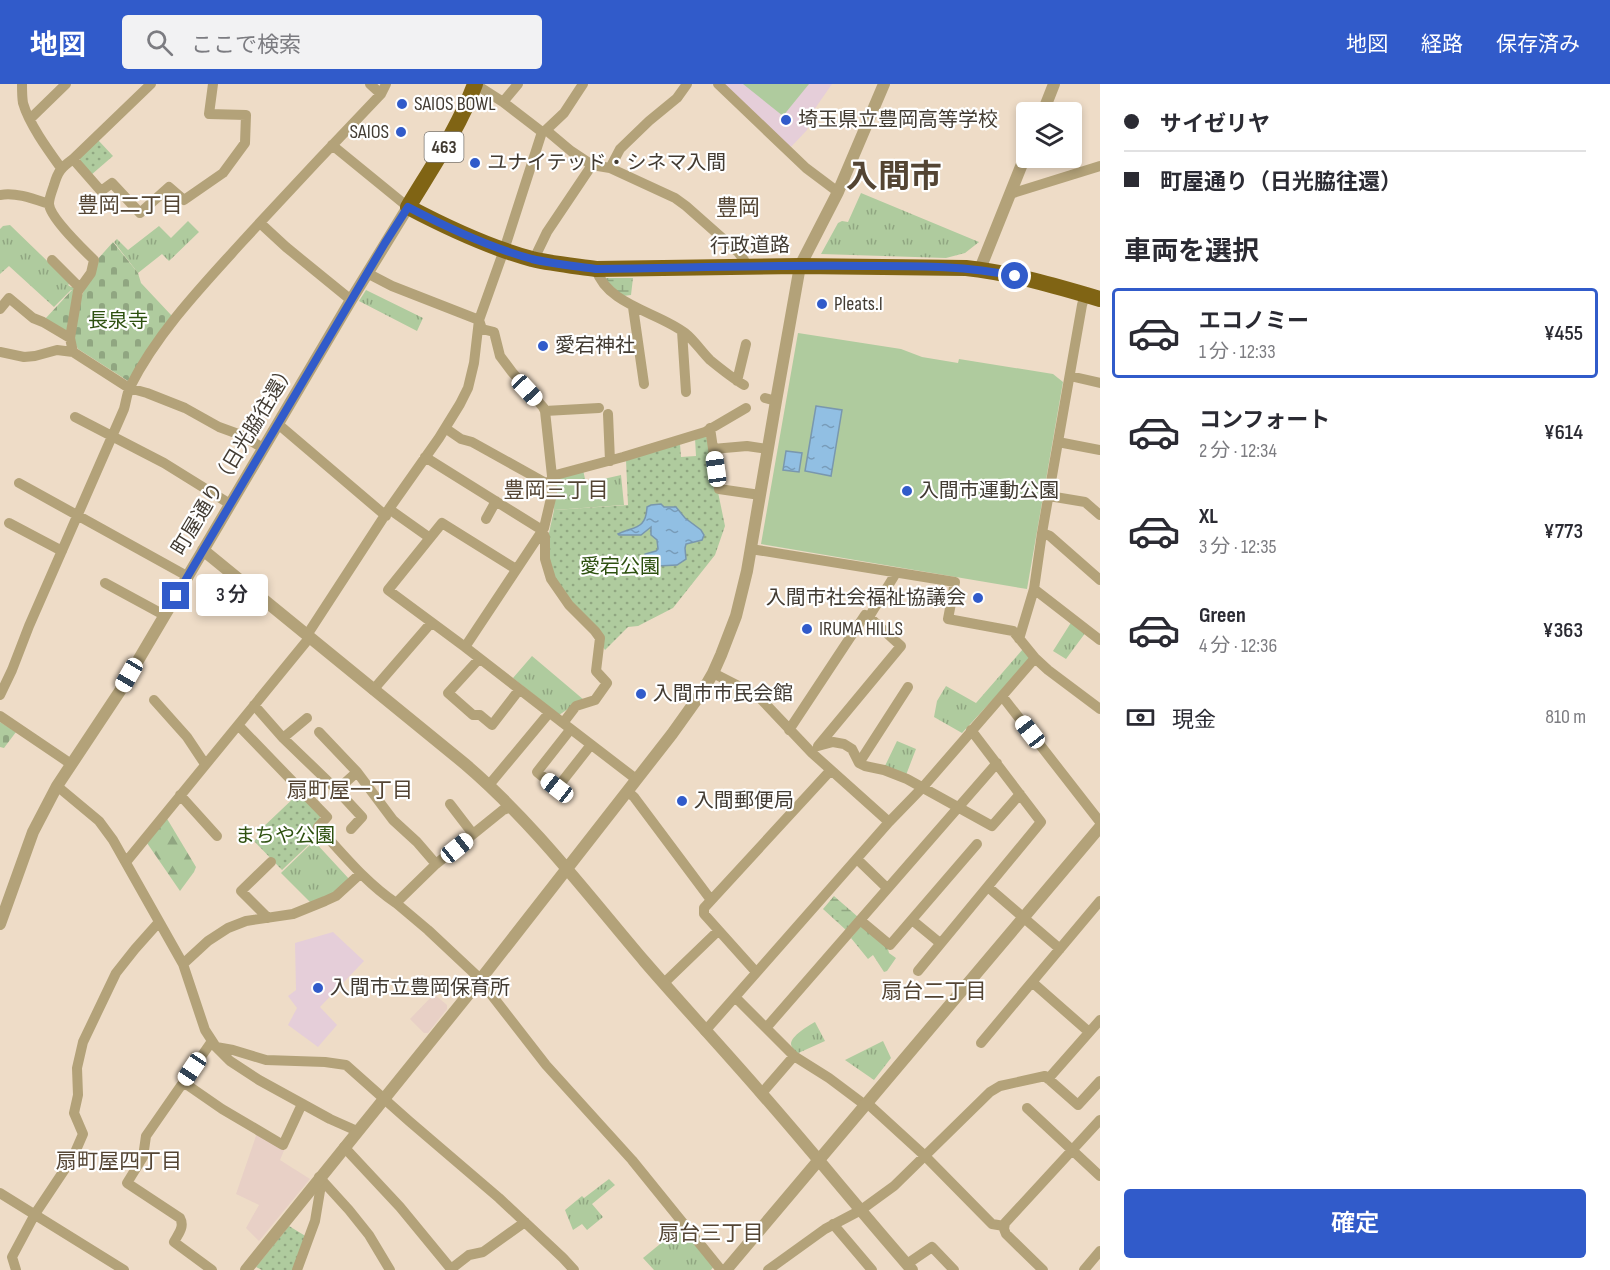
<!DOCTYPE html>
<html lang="ja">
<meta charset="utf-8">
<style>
:root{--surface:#fff;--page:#f2f2f3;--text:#2b2b33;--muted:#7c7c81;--line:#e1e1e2;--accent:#315bca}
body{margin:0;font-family:"Sofia Sans Condensed","Noto Sans JP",sans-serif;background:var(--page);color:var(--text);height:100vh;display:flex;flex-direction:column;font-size:22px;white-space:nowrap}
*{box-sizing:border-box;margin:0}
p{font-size:20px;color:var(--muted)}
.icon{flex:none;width:33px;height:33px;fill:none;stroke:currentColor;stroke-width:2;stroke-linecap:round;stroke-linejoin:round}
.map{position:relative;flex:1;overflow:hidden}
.sheet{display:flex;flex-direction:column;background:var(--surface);width:510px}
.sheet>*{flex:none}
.hud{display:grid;align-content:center;height:132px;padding:0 24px;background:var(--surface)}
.buttons{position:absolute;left:1016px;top:18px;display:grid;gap:12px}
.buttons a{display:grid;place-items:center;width:66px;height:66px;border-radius:6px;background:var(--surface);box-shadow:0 3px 9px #0003;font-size:30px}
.end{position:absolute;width:27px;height:27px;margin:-14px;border:8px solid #315bca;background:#fff;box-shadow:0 0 0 3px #fff}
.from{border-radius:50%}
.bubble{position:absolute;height:42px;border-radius:6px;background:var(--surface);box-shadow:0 3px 9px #0003;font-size:20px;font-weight:600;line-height:42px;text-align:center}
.car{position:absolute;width:18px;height:36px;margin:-18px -9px;border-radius:8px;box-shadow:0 0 4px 2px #0007;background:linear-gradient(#fff 24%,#345 0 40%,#fff 0 76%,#345 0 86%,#fff 0)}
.hud b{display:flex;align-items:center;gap:21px;height:57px;font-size:22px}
.hud b+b{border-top:2px solid var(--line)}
.hud i{width:15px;height:15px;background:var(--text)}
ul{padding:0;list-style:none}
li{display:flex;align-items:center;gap:18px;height:90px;margin:0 12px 9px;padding:0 12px;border:3px solid transparent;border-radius:6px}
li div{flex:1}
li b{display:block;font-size:22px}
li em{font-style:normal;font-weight:600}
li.on{border-color:var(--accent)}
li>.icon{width:54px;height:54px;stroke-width:1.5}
h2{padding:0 24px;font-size:27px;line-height:72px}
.pay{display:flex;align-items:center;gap:15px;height:66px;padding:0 24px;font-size:22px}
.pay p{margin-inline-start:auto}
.action{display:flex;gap:12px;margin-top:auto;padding:12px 24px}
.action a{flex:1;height:69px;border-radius:6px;background:var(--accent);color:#fff;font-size:24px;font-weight:600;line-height:69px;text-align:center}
header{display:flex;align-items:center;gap:36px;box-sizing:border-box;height:84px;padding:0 30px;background:var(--accent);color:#fff}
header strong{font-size:28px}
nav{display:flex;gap:33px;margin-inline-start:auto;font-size:21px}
.search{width:420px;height:54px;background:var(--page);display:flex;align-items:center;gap:15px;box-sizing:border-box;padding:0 21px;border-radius:6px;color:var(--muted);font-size:22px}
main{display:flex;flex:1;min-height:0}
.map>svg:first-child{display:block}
</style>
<header>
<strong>地図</strong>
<div class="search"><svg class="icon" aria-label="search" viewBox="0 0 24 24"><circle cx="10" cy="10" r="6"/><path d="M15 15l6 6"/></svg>ここで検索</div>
<nav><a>地図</a><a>経路</a><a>保存済み</a></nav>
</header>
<main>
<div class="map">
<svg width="1100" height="1186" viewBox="0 0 1100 1186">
<defs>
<pattern id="grass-tufts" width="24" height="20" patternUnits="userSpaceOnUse" patternTransform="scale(1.5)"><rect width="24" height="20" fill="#afcb9e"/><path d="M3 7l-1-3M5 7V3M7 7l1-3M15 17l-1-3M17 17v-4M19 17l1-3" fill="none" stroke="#90a681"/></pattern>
<pattern id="forest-firs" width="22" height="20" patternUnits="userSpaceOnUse" patternTransform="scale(1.5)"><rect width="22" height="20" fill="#afcb9e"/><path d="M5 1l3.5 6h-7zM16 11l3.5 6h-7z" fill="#90a681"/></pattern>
<pattern id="wetland-marsh" width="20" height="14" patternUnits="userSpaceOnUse" patternTransform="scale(1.5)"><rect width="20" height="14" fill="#afcb9e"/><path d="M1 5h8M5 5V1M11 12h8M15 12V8" fill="none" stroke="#90a681"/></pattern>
<pattern id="cemetery-stones" width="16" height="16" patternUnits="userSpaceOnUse" patternTransform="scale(1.5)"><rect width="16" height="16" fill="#afcb9e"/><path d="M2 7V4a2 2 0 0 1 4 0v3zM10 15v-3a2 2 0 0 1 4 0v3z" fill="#90a681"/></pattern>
<pattern id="park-dots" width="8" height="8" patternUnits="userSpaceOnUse" patternTransform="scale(1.5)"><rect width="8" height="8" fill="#afcb9e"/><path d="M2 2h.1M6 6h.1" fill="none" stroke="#90a681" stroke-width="1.8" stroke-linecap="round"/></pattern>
<pattern id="water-ripples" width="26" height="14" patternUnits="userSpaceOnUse" patternTransform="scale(1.5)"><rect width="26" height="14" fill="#91bfe3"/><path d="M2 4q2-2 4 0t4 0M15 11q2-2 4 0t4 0" fill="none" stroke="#789cb9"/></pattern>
</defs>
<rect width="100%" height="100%" fill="#eedcc7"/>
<path fill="#e8d0c6" d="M434,910L447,921V925L428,949H424L410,935Z
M257,1049L285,1064L280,1076L310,1095L259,1157L246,1144L259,1121L236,1110Z"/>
<path fill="#e5ced9" d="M725,0H832L814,26L807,46L790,64Z
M333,848L364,877L320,923L337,941L318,963L288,941L297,924L288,912L296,906L295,859Z"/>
<path fill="url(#grass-tufts)" d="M861,109L979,158L965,169L946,174L821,170L838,139L842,137L848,138Z
M188,137L199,148L169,177L162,170L138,189L114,158L117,155L128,166L159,142L171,154Z
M10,141L70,199L68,201L71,203H77L76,206H71L54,223L9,182L0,190V145L3,142Z
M366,206L423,234L417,247L359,217Z
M583,386L586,399L621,391L624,421L554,426L555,396Z
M1072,537L1086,548L1066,575L1053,567Z
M1023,565L1031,574L962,649L934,633L937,617L946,602L976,619Z
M532,572L584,616L577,619L559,631L513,594Z
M897,657L916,665L906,691L884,684Z
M314,757L350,796L334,811L312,820L281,789Z
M861,842L887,862L889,869L896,874L887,887L884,888L873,871L868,875L851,854Z
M815,938L825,957L796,970C795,969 791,962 791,960C791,952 808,942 815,938Z
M883,957L891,974L874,996L845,976Z
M609,1095L615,1101L592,1120L603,1133L587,1146L582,1140L573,1146L565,1126L582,1112L584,1114Z
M682,1142L715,1181L711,1186H654L643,1174Z"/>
<path fill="url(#forest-firs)" d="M166,733L196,783L194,788L180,807L147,759Z"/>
<path fill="url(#wetland-marsh)" d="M606,194H633L631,211L623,212L606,197Z
M834,812L858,833L846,846L823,825Z"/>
<path fill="url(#cemetery-stones)" d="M113,158L138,189L141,199L172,232L128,297L78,265L73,255L80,216L97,176Z
M72,206H76L68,248L45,235Z
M0,638L16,648L4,664L0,663Z"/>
<path fill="url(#park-dots)" d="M98,56L113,72L91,91L80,77V73Z
M706,350L725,442L715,471L673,524L638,542L628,543L605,566C590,540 550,501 547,472C546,458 551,441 554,426L628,421L626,376L680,360L681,373L696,372L695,354Z
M299,709L320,731V750L282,786L254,757L263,749L260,746Z
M289,1142L307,1153L294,1186H262L256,1183Z"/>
<path fill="#afcb9e" d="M743,0H809L783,32Z
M798,249L901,265L922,273L958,279L959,275L1053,290L1063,298L1027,505L761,460Z"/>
<path fill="url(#water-ripples)" stroke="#7997ae" stroke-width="1.5" d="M816,322L842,326L831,392L805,387Z
M786,367L802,369L799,388L783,386Z
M661,420L664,423H676L685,434L701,446L704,451L702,456L686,460L685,464L686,475L677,481L658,482L654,477H647L645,474V470L656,467L658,465L657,456L651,451V443L641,451H619L618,450C634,442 646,446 647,423L651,421Z"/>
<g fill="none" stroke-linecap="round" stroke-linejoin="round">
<path stroke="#b3a279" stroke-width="10" d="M22,0C22,6 22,13 23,19C29,40 48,66 61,84
M370,0L381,10
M475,0L503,18L542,48L546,46L571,67L592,81L610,84L675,114L686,122L738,168L744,176L745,183
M718,0L806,84L838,108
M503,18L518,0
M30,35L66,0
M546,46L564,29L583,0
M332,61L408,123
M73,75L101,107L112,99L140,129L169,103L184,116L223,89L245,59L246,31L209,30L213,0
M610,84L620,65L649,37L677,14L687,0
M1010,110L1100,82
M0,111C16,108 34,115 49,120
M260,139L286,163L351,216
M534,175L547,148L592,81
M52,176L80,204
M596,185C607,221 658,228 685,249C694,256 701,267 710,276C721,285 732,294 744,301
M367,189L392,202L479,236
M633,223L644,300
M0,225L9,214L33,234L43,238L70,254
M479,236L482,245L494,248L500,272L512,288L543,323L545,327L552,392V410L544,444L465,563L388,506L442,439L516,485
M682,247L686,308
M0,268L24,273L35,272L57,266L73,268L129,304L147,309L185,324L219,343L241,351L263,364
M73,268L70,254L78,207L91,189L94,176C83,165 50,134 49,120C49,114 52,107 54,101C58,87 61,84 73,75L151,0
M1070,292L1100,299
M737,297L746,260
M765,314L776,317
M545,327L599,324
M608,330L610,377
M75,333L164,379L230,420
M278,340L386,432
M445,344L461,355L472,358L544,398L552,399
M710,344L719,405L760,411
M1058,358L1100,366
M713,365L747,362L768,365
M425,373L542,446L545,453V475L551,495L569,521L595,547L600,554L596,587L607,599L595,616L576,622L563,639L636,695
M552,392L623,373L705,348L746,324
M19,399L187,492
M1049,412L1085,418L1100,431
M389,425L430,454
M486,435L496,417
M9,439L62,467
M1042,449L1050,452L1100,496
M751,465L955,498L948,535L1013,547L1035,574L1048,586L1100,625
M105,499L164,531
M1034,505L1100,556
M307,551L389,425L439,354L460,320L468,304L474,279L479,236L504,166L542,48
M1019,555L1034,505L1042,449L1082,221L1085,211
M465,563L563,639
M479,575L448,609L473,631H480L492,641L519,606
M713,589L758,612L812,669L889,738
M373,606L431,539
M0,611L12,586L29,542L124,325C126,318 127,309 130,303C157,249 202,202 242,158C288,108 334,59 381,10L386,0
M1002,612L1100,738
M154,616L187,653L205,680
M254,621L283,654L337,706L362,733L351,745
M0,632L71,680
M238,641L327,733L318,743C343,770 365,798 396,819L436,780L503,726L511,723
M570,646L537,688L557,704L590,662
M789,646L865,531L869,533L896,489
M319,648L357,688L393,736L417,758L436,780
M283,654L307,634
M818,662L833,658L844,660L852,665L859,679L865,682L884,686L907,695L992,742L1020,710
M818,662L901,562L869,533
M859,679L908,603
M489,701L549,629
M57,702L99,737L113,756L183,880L205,946L216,963L230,977L259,996L330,1035L357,1047
M337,706L357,688
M627,707L634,713L711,816
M180,711L217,752
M450,720L473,750
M858,776L887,804
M126,778L310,553
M988,803L1060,865
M396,819L428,846L476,891L546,981L632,1076L721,1186
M268,834L241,807L271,778
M860,836L890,861L977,760
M912,836L940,859
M183,880L208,857L228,844L246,837L293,830L325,817L336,812L360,790
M918,887L1041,738L971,646
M756,888L704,830V824L830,687
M664,899L718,847
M735,913L794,972L829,994L865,1021
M766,944L997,679
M705,947L889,738L923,703L1035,574
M1089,948L1032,898L1100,817
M212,957L146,1052L143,1073L127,1099L180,1134C185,1143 178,1150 174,1158L212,1186
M981,959L1032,898
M216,963L233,966L266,976L325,978L346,981L409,1037L499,1114L563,1174L574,1186
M1048,995L1100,936
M183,998L222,1025L283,1061L302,1020
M762,1009L794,972
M867,1019L925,1072L992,1140L1004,1142
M1027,1024L1100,1092
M344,1063L400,1123L451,1185L469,1171L483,1168L525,1138
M319,1093L349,1126L369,1151L390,1186
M0,1109L124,1186
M833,1140L872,1186
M907,1180L932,1163L954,1186
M16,1186L12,1173L35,1130L73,1073L83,1050L74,1029L78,1011L77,984L83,958L116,889L135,865L159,838
M297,1186L315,1137L320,1107L323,1098
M768,1186L825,1145L861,1126L894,1102L990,1008L1000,1002L1045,992L1078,1021L1100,997
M1043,1186L1006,1150L1004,1145L1005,1139L1100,1036
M1084,1186L1100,1167"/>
<path stroke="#b3a279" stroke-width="12" d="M1043,28L1054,0
M980,185L1026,70
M203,466L465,680C533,738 587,810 645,878C683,922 724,966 762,1010C813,1068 861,1128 912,1186
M0,840L33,748L57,702L120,607L351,216L408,123
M246,1186L480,896L672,650L702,608L713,589L721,571L736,532L747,487L776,317L800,182L838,108L884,0
M726,1186L1100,743"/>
<path stroke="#806414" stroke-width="16" d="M475,0C459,44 432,83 408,123C446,143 491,164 532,175C553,180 575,182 596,185L800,182L966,184C1012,189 1056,202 1100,215"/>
</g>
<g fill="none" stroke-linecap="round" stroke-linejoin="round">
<path stroke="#315bca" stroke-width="8" d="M176,512L385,159L408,123C446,143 491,164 532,175C553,180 575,182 596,185C685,184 773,181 861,182C913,182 964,181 1015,192"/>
</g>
<g fill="#315bca" stroke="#fff" stroke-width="2">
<circle cx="402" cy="20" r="6"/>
<circle cx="786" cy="36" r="6"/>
<circle cx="401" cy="48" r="6"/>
<circle cx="475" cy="79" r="6"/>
<circle cx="822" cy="220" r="6"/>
<circle cx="543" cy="262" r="6"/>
<circle cx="907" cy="407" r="6"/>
<circle cx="978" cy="514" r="6"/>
<circle cx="807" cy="545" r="6"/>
<circle cx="641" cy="610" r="6"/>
<circle cx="682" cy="717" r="6"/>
<circle cx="318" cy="904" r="6"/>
</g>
<g text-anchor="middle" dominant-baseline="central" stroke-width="4.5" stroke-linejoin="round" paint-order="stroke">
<rect fill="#fff" stroke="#7b7670" stroke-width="1.5" x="424.5" y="48" width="39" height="30" rx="4.5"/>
<g font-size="18" font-weight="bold" fill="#423b32">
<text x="444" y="63">463</text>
</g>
<g font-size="20" fill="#423b32" stroke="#fff" text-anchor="start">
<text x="414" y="20">SAIOS BOWL</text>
<text x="798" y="36">埼玉県立豊岡高等学校</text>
<text x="389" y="48" text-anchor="end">SAIOS</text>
<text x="487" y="79">ユナイテッド・シネマ入間</text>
<text x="834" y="220">Pleats.I</text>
<text x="555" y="262">愛宕神社</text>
<text x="919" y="407">入間市運動公園</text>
<text x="966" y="514" text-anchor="end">入間市社会福祉協議会</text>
<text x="819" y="545">IRUMA HILLS</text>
<text x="653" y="610">入間市市民会館</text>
<text x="694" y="717">入間郵便局</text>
<text x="330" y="904">入間市立豊岡保育所</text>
</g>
<g font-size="20" fill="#423b32" stroke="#fff">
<text transform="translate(750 162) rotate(-1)">行政道路</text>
<text transform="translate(234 375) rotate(-59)">町屋通り（日光脇往還）</text>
</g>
<g font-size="20" fill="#2e5110" stroke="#fff">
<text x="118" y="237">長泉寺</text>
<text x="620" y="483">愛宕公園</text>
<text x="285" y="752">まちや公園</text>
</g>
<g font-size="21" fill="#544534" stroke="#fff">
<text x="130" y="121">豊岡二丁目</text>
<text x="556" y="406">豊岡三丁目</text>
<text x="350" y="706">扇町屋一丁目</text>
<text x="934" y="907">扇台二丁目</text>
<text x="119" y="1077">扇町屋四丁目</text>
<text x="711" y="1149">扇台三丁目</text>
</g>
<g font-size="22" fill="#544534" stroke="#fff">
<text x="738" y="124">豊岡</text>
</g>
<g font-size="32" font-weight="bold" fill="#544534" stroke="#fff">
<text x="894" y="93">入間市</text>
</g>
</g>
</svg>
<div class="buttons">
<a><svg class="icon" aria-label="layers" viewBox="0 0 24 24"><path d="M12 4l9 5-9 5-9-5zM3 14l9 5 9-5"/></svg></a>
</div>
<i class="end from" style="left:1015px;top:192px"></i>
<i class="end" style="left:176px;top:512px"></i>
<div class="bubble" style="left:196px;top:490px;width:72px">3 分</div>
<i class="car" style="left:527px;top:306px;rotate:137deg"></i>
<i class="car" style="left:716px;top:385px;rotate:352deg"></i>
<i class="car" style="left:129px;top:591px;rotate:210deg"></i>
<i class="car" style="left:1030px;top:648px;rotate:322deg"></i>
<i class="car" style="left:557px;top:704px;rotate:308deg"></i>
<i class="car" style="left:457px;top:764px;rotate:51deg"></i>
<i class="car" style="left:192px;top:985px;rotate:214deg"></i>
</div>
<section class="sheet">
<div class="hud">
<b><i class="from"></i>サイゼリヤ</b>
<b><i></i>町屋通り（日光脇往還）</b>
</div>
<h2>車両を選択</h2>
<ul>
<li class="on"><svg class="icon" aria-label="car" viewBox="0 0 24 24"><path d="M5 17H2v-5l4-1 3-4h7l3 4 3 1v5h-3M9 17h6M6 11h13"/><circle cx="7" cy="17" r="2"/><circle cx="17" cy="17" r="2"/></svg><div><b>エコノミー</b><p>1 分 · 12:33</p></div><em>¥455</em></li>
<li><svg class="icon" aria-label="car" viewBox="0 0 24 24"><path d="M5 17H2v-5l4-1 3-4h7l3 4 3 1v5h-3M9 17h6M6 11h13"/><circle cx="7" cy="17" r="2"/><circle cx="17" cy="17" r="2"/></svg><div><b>コンフォート</b><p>2 分 · 12:34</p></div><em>¥614</em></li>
<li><svg class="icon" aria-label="car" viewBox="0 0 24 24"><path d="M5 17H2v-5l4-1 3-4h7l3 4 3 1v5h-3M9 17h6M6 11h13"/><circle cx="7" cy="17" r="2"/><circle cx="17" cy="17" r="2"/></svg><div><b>XL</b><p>3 分 · 12:35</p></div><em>¥773</em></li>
<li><svg class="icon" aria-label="car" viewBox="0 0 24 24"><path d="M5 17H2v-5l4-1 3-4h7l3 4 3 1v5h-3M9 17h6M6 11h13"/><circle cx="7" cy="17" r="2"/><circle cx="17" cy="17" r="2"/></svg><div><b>Green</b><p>4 分 · 12:36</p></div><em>¥363</em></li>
</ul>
<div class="pay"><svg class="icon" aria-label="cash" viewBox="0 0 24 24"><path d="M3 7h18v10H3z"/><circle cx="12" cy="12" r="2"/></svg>現金<p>810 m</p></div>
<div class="action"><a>確定</a></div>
</section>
</main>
